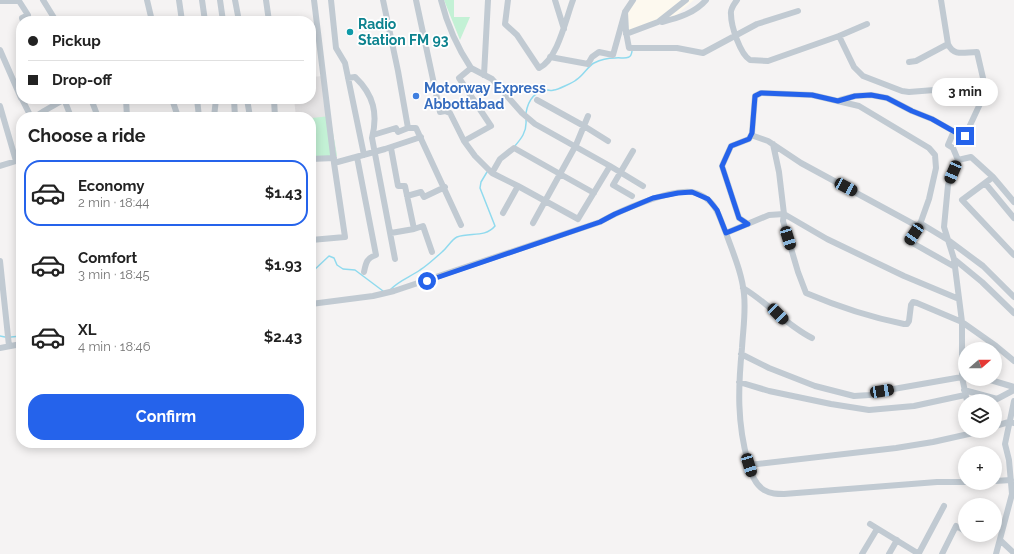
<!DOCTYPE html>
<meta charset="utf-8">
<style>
:root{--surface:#fff;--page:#f6f6f6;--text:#222;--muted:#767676;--line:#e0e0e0;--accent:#2563eb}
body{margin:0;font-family:Raleway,sans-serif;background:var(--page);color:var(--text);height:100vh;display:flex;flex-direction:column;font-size:15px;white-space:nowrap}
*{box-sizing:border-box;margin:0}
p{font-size:13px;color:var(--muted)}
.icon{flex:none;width:22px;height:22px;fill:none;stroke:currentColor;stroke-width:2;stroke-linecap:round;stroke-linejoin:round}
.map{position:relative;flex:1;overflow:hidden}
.sheet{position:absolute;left:16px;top:112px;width:300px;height:336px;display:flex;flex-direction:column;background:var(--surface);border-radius:16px;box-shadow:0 2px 10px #0003}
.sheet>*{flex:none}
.guide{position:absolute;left:16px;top:16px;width:300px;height:88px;border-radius:16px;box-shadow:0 2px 10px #0003;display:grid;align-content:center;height:88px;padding:0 12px;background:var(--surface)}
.needle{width:26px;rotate:70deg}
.buttons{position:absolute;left:958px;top:342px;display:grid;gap:8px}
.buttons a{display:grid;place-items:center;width:44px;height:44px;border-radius:50%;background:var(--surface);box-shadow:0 2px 10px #0003;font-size:20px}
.end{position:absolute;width:18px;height:18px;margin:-9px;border:5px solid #2563eb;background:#fff;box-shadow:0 0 0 2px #fff}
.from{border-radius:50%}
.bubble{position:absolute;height:28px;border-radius:14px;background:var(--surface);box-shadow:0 2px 10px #0003;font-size:13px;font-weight:700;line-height:28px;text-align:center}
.car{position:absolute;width:12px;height:24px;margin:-12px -6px;border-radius:5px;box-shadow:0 0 3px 1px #0007;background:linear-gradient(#222 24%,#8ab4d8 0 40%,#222 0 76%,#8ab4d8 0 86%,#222 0)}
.guide b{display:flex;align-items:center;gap:14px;height:38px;font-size:15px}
.guide b+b{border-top:1px solid var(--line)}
.guide i{width:10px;height:10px;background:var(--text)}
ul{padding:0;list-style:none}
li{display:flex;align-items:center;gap:12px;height:66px;margin:0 8px 6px;padding:0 4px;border:2px solid transparent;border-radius:16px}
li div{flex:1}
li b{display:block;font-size:15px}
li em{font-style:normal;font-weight:700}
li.on{border-color:var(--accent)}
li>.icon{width:36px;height:36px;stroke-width:1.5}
h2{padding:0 12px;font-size:18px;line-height:48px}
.action{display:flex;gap:8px;margin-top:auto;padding:8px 12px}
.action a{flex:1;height:46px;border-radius:16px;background:var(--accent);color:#fff;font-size:16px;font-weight:700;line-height:46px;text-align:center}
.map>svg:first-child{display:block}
</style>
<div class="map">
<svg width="1014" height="554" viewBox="0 0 1014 554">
<rect width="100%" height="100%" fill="#f5f3f3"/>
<path fill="#fdf9ef" d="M637,0H694L673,18L629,34L628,14L632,5Z"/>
<path fill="#e6e4e5" d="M323,76L337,156L311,157V117H296L294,99H311V77Z"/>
<path fill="#c3f1d5" d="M444,0H454V17H470L460,40Z
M330,116L337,156L311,157V141L315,140L312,118Z"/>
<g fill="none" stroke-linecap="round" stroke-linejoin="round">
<path stroke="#90daee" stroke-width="1.5" d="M526,113C528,101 534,91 548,90C549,90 552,91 554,90C557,90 574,82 576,80C583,76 588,66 594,63C600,60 609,58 615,58C623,57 631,61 632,51
M514,147C521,139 527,132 526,120
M311,273L329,256L334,258L337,265L343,269L355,270L383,291
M391,289C400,280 410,277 420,270C428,265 435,258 442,252C447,248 452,239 457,237C470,232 485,238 495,226L480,188L481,182L487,172
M0,336L5,337
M11,337L21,336"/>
<path stroke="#c1cad2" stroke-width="6" d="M43,0L56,21
M147,0L152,21
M179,0L182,21
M202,0L205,21
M220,0L223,21
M235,0L239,21
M266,0L269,21
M314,0L334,163L385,149L421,137
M331,0L336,48L345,63L364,155
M383,0L398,71L408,128H416L461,225
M416,0L440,112L445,111L450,113L464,141L475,156L492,173L518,186L578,219L610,166L643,186
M441,0C447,24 457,47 471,68L459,78L491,126L464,141
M508,0L505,24L517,35L539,68C558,59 566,18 573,0
M555,0L564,29
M737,0C734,4 730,9 731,14C731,26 740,54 750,60L768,61L839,36L854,67L863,76L902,91L909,92L947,89L967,95L982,101
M0,1H19L28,15L22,18L23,21
M625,12L626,32L629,48H677L703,53L757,24L798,11
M662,22C678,18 695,13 706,0
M626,34L658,22L686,0
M839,36L867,24
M0,50L21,98
M550,57L588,64L592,57L599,52L613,55L625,12L633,0
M909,62L916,61L948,44
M471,68L492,79L522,113L535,124L610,166
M484,75L488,0
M348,78L355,77C374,95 378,114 372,138L395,259
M22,99L31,117
M64,99L71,117
M91,99L98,117
M126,99L127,117
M172,99L178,117
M197,99L199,117
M234,99L235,117
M247,99L250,117
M274,99L275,117
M537,100L584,126L608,141
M840,100L855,96L871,95L887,98L912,111L932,119L962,136H965L986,91L977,52C964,52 954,57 948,44L941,0
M0,106L16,161L0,166
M35,117L44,111L65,99
M214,117L216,99
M954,131L948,145L953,148L958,160L948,185L944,227L954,259L962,322V377L967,401
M373,135L396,128L398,132L408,128
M751,135L768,141L801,163L919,227
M773,144L779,172L784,214L783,221L798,272L806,293C839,307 869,317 904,324H907L909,321L911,305L913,302L917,303L962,322L996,346L1014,361
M391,148L398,186H405L414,229L423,226L432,252
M357,157L376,255C367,258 366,262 364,272
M311,159L334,158
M958,160L971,157L993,177L1014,202
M492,173L500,159L514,148L560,174L576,145L588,116
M993,177L962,200L1014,255
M985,183L1014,218
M407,196L421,192L424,197L445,187
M632,196L613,185L633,151
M503,213L518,186
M533,223L560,174L594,193
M920,223L948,240L983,266L1014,297
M748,224L739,218L722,166L731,146L749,139L752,133L755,96L761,93L812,95L859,106L929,148L935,155L936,168L929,199L919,227L909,241L955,267
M391,233L414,229
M726,233L769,215L784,214L827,239L904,276L959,299
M311,240L345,237L334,163
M954,259L982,282L1014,313
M0,261L9,346
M743,288C767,302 786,325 812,338
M311,304L373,296L394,291L600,222C621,210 667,190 691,192C695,192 704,196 707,199C718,207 721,222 726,233C733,253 742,273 744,294C746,312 743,330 742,348C738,388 737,423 748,462C751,472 754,484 764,490C771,494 777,494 784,494L937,482H965
M0,348L21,344
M741,354L769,368L815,386L854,396L870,395L882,391L962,377
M987,379L1014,387
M739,382L769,391L831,404L869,410L914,406L965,395
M964,390L997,399L1014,390
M995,426L1009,422L1014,423
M749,465L896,448L933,442L982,431
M995,481L1011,480
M870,524L919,554
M972,535L979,538
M1000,540L1014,553
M919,553L944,506
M862,554L877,529
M889,554L897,540
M942,554L956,526L965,531
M996,554L1012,494L1009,460L1005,444L1014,401"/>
</g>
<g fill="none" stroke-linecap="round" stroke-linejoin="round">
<path stroke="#2563eb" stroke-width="5" d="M427,281L600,222L615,214L653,198L678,193L692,192L708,199L717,210L726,233L748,224L739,218L722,166L731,146L749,139L752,133L755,96L761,93L812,95L838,101L855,96L871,95L887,98L912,111L932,119L962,136H965"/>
</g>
<circle fill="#0f9aa8" stroke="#fff" stroke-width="1.5" cx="350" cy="32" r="4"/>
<circle fill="#3f7fe0" stroke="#fff" stroke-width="1.5" cx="416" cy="96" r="4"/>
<g text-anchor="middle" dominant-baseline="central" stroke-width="3.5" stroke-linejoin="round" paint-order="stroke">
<g font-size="14" font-weight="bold" fill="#0d838f" stroke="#fff" text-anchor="start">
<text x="358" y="24">Radio<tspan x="358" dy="16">Station FM 93</tspan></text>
</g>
<g font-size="14" font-weight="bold" fill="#366cbe" stroke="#fff" text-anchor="start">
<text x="424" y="88">Motorway Express<tspan x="424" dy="16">Abbottabad</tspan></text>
</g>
</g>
</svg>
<div class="buttons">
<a><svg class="needle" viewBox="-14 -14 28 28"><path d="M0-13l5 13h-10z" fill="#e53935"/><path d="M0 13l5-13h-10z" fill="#767676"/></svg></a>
<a><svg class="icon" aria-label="layers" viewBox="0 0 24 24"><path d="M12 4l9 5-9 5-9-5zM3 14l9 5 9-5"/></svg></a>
<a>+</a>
<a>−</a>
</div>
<i class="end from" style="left:427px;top:281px"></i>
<i class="end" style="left:965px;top:136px"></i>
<div class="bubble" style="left:932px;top:78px;width:66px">3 min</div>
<i class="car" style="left:953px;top:172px;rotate:203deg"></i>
<i class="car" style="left:846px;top:187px;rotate:118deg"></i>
<i class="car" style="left:914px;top:234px;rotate:214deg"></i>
<i class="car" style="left:788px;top:238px;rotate:163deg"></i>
<i class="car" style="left:778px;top:314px;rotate:135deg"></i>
<i class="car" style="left:882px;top:391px;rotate:81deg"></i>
<i class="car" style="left:749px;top:465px;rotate:163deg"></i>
<div class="guide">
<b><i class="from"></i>Pickup</b>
<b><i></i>Drop-off</b>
</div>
<section class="sheet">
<h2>Choose a ride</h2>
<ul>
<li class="on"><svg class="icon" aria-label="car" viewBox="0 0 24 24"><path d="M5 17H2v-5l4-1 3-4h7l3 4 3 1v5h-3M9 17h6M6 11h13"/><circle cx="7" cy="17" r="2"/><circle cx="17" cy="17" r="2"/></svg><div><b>Economy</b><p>2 min · 18:44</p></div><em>$1.43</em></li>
<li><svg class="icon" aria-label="car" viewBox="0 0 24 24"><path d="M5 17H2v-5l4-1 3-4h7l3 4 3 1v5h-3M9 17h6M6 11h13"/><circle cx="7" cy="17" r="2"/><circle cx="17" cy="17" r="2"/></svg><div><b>Comfort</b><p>3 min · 18:45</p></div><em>$1.93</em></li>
<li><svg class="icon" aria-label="car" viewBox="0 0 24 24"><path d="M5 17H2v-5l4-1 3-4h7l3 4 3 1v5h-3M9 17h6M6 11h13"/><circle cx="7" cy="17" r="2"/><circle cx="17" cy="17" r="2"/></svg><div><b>XL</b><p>4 min · 18:46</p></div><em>$2.43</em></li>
</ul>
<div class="action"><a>Confirm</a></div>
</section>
</div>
